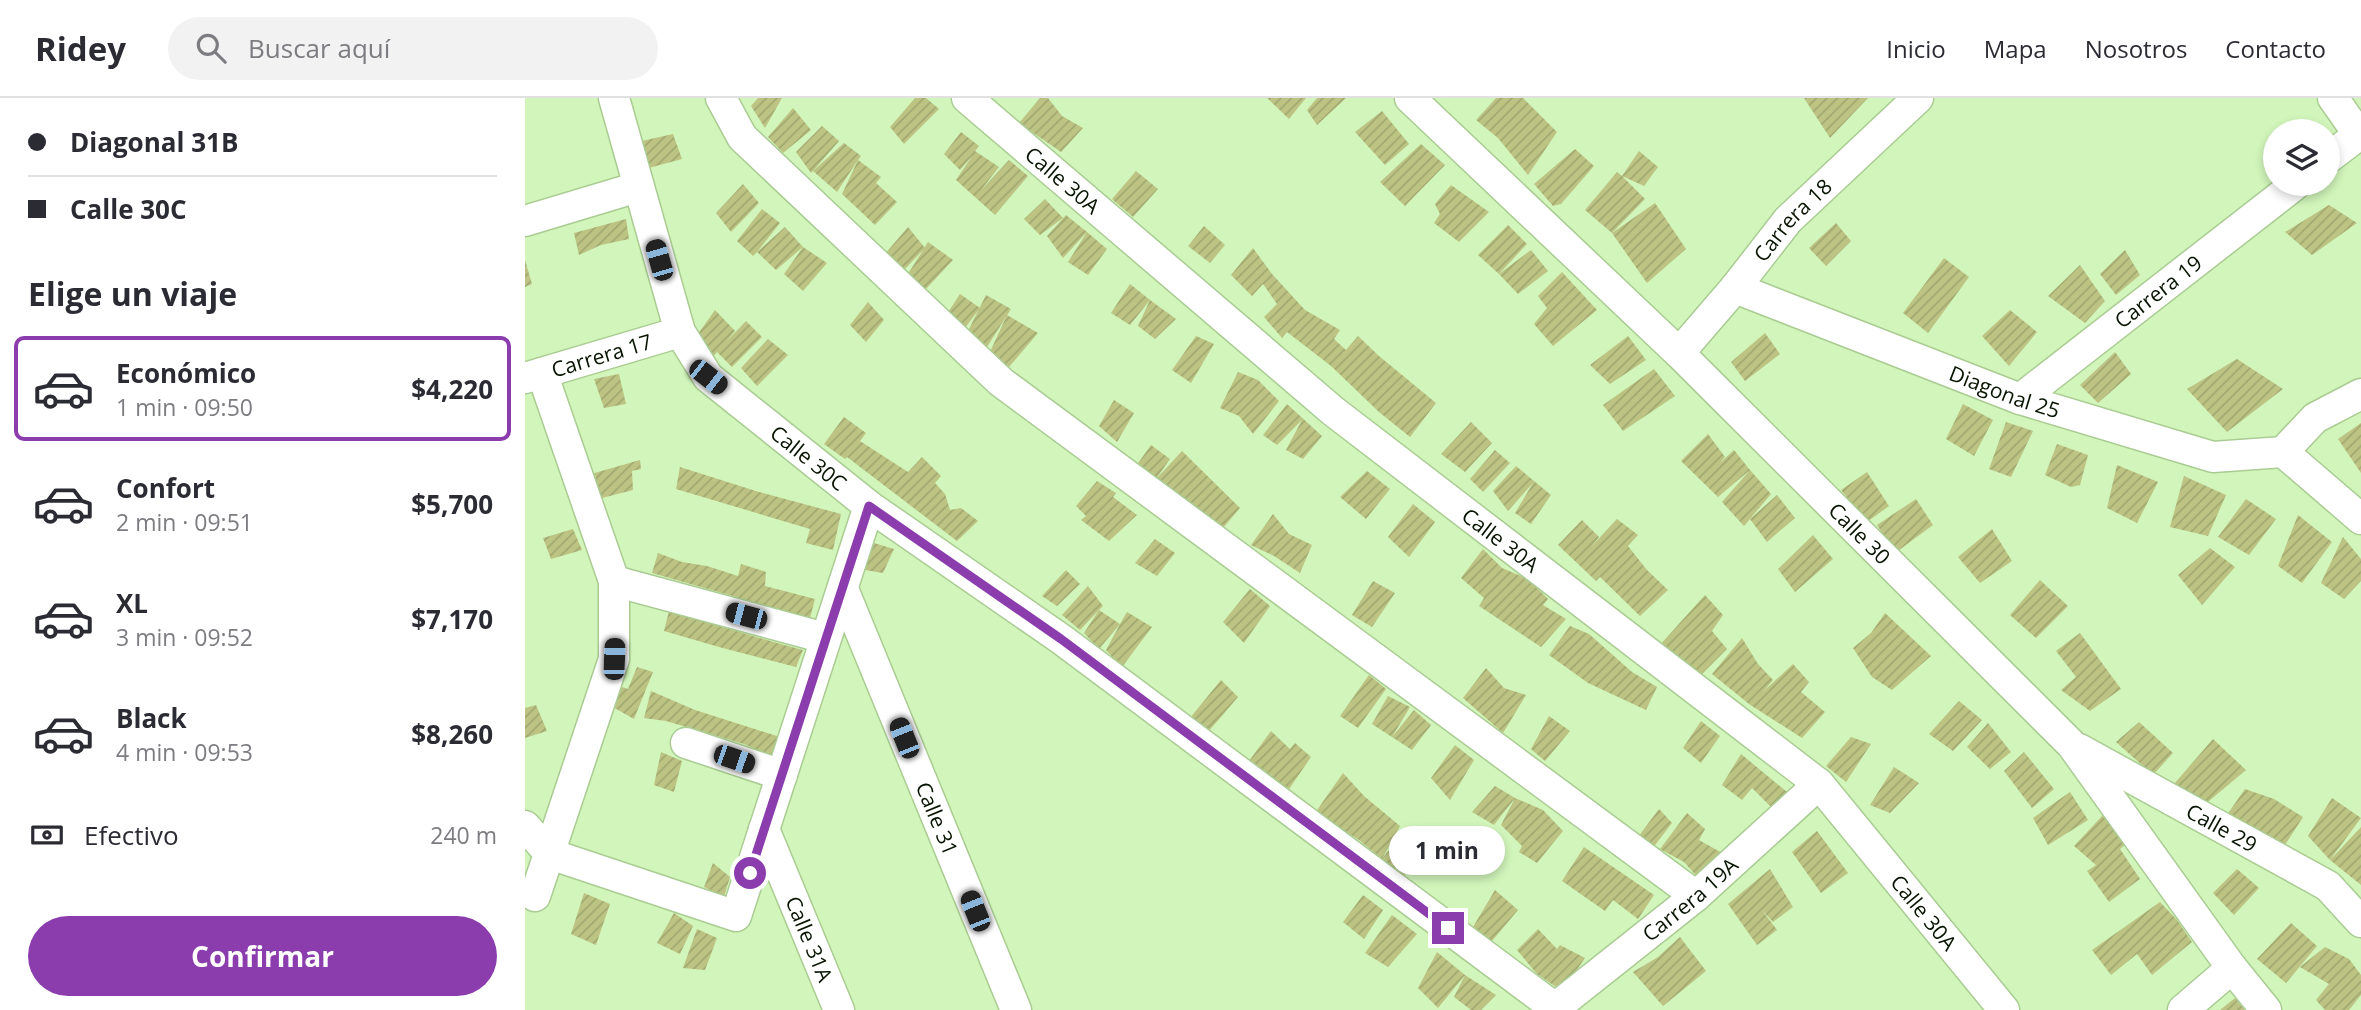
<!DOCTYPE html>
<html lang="es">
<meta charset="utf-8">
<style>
:root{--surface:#fff;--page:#f2f2f3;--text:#2b2b33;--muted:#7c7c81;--line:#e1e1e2;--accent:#8b3dae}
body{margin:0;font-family:"Open Sans",sans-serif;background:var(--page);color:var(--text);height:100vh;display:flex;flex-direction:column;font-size:26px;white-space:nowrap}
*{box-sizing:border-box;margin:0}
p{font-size:23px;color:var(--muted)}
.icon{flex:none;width:38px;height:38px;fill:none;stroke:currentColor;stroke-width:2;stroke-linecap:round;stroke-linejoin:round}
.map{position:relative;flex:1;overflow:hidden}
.sheet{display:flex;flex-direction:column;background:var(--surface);width:525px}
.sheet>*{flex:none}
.hud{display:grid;align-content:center;height:154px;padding:0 28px;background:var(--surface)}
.controls{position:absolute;left:1738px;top:21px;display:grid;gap:14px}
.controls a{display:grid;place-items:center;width:77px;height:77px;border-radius:50%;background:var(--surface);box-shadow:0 4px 10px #0003;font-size:35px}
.end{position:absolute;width:32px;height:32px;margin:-16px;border:9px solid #8b3dae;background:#fff;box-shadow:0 0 0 4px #fff}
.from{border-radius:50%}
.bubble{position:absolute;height:49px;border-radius:24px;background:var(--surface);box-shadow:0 4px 10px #0003;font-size:23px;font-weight:700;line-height:49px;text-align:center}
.car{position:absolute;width:21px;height:42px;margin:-21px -10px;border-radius:9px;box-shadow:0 0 5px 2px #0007;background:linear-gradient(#222 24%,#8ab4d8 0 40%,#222 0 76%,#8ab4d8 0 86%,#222 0)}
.hud b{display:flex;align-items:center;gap:24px;height:66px;font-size:26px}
.hud b+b{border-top:2px solid var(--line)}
.hud i{width:18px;height:18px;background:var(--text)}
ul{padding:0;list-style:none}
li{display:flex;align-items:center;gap:21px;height:105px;margin:0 14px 10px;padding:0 14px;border:4px solid transparent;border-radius:10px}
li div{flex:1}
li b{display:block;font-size:26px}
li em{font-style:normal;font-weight:700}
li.current{border-color:var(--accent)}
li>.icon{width:63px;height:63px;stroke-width:1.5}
h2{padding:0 28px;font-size:32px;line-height:84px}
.pay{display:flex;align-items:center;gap:18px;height:77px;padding:0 28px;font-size:26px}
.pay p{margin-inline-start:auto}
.button{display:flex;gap:14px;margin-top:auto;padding:14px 28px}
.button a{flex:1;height:80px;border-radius:42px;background:var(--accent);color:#fff;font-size:28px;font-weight:700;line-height:80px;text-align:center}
header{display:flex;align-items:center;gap:42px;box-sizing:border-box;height:98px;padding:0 35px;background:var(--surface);border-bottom:2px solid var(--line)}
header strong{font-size:33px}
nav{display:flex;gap:38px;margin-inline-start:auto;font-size:24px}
.search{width:490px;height:63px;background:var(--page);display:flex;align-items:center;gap:18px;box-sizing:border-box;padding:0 24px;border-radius:38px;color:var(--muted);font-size:26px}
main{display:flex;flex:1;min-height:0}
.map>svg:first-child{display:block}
</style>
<header>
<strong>Ridey</strong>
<div class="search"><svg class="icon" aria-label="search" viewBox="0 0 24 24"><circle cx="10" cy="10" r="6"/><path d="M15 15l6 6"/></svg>Buscar aquí</div>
<nav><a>Inicio</a><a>Mapa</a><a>Nosotros</a><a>Contacto</a></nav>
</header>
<main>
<section class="sheet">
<div class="hud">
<b><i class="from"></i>Diagonal 31B</b>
<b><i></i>Calle 30C</b>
</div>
<h2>Elige un viaje</h2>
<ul>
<li class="current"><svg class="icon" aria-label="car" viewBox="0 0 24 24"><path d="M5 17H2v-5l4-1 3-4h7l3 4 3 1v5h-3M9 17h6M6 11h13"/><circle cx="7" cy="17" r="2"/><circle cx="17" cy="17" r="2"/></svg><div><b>Económico</b><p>1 min · 09:50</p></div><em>$4,220</em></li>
<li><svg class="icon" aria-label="car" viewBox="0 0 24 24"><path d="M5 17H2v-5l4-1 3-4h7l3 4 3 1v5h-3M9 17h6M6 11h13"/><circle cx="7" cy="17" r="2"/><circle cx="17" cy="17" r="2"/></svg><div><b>Confort</b><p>2 min · 09:51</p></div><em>$5,700</em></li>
<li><svg class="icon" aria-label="car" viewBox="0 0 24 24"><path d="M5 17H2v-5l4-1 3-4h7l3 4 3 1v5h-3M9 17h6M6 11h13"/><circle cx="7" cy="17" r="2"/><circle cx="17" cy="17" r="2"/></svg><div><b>XL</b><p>3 min · 09:52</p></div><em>$7,170</em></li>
<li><svg class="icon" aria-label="car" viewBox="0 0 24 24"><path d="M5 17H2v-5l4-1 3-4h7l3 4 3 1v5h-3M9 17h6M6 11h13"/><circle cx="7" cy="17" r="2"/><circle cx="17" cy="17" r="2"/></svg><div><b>Black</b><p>4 min · 09:53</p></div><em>$8,260</em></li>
</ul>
<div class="pay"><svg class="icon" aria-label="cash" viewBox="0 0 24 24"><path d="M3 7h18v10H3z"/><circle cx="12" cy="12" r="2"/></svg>Efectivo<p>240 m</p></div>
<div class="button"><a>Confirmar</a></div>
</section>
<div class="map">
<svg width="1836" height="912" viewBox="0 0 1836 912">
<defs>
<pattern id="building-hatch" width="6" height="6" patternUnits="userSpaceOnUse" patternTransform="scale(1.75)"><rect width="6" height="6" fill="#bdc483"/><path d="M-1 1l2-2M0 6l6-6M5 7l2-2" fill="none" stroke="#a1a870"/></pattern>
</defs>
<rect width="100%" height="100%" fill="#d1f5ba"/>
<path fill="url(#building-hatch)" d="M233,0H257L240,30L226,8Z
M390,0H401L414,11L379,46L365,29Z
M515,0H523L537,18L558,30L536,54L494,25Z
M742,0H781L764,21Z
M792,0H821L792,27L782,12Z
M971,0H998L1032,34L1003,77L973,40L951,22Z
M1279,0H1343L1305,40Z
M268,10L286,32L258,55L243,39Z
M857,13L884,46L860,67L830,34Z
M297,28L314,43L288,73L319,45L336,58L333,62L356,79L351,85L372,104L350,127L317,96L333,62L312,94L288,73L286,75L271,54Z
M436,34L454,48L450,53L474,69L456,92L484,62L503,78L470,117L431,82L447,58L435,72L419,56Z
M148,36L157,61L120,71L112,44Z
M896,46L920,67L880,108L855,84Z
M1050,51L1069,68L1036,106L1028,108L1009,86Z
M1114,53L1133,69L1119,88L1097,78L1120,101L1087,135L1130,105L1161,151L1122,185L1087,135L1060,112L1092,74L1097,78Z
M611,73L633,91L608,119L587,101Z
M218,86L234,105L206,134L191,115Z
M926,87L964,114L934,144L909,125L915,116L910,106Z
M520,101L538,120L515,137L499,121Z
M1804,107L1832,125L1787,157L1760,134Z
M237,111L255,125L232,154L260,129L278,149L302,165L278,193L259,176L278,149L251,172L232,154L228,158L212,143Z
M541,117L562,134L582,151L563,177L543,164L562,134L538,160L522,138Z
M101,121L104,141L76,147L54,157L49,135Z
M1311,125L1326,143L1301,168L1284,150Z
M983,127L1002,146L974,176L953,157Z
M679,128L700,147L685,165L663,148Z
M383,129L400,150L380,171L360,156Z
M403,144L428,162L400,192L383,176Z
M728,150L747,176L780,212L815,232L809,241L821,252L833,238L854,258L911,305L885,339L854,314L806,268L762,234L757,240L739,219L752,206L738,186L727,198L706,177Z
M1006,152L1023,173L993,196L974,176Z
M1600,152L1615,177L1591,197L1575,176Z
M1419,160L1444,179L1403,235L1378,215Z
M0,162L7,186L0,189Z
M1555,167L1580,203L1560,225L1523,198Z
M1037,174L1072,212L1028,248L1009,226L1022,210L1013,198Z
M605,186L625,202L605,227L586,215Z
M435,196L455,210L437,234L420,219Z
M461,197L486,211L462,249L442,235Z
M625,202L651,221L630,241L613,228Z
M343,204L359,222L341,244L325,227Z
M190,212L210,233L201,244L221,223L237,239L207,269L192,254L187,260L170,240Z
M1485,212L1512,234L1484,268L1457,238Z
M482,217L513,235L484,269L464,256Z
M1240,235L1255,256L1220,283L1206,264Z
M671,238L689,246L666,285L647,272Z
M1103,238L1121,262L1085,286L1065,267Z
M243,241L263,257L232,288L216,270Z
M1590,254L1606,276L1573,305L1555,287Z
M1712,261L1758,291L1702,334L1662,291Z
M1129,271L1150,298L1098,333L1078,307Z
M713,274L733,282L754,303L728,336L714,318L695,310Z
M94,276L101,306L79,310L69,281Z
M589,302L609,315L592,344L574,328Z
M762,306L797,338L778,361L761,352L777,322L752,347L738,337Z
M1438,306L1468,322L1449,358L1421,341Z
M319,319L341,335L335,343L383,374L397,359L416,378L410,385L420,396L425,412L436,410L453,423L432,443L322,359L320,361L299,346Z
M946,324L967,345L940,374L916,356Z
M1481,324L1508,333L1486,379L1464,371Z
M1836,325V375L1813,341Z
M1183,336L1200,359L1195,365L1209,352L1225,372L1193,399L1156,363Z
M1532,346L1563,357L1555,387L1546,389L1520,377Z
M626,347L645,361L631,381L657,353L715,410L698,430L611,368Z
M970,352L985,365L958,394L945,381Z
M115,362L116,371L107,373L108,392L73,401L66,376Z
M1592,367L1633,384L1612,425L1582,410Z
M991,368L1026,397L1006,426L990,415L1008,385L983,413L968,393Z
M155,369L234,394L316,416L308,452L281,445L285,431L151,391Z
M1225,372L1246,396L1225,421L1252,397L1270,420L1242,444L1225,421L1219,428L1197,404Z
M842,373L865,391L841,421L815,399Z
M1342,374L1364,408L1342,424L1316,392Z
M1659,378L1701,397L1683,438L1645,429Z
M572,383L591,395L588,399L612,417L584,443L556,422L561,418L551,408Z
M1391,401L1408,427L1370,455L1352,427Z
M1721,401L1751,421L1724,457L1693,439Z
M888,406L910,424L884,459L863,439Z
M748,416L764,436L787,447L775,475L749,458L726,447Z
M1773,417L1807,444L1777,485L1753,468Z
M1092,421L1113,437L1103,448L1122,472L1143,492L1115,518L1075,479L1071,483L1033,447L1057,422L1074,439L1066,449Z
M48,431L57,452L26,461L18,440Z
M1467,431L1487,463L1455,485L1433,459Z
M1288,437L1308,461L1270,494L1253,471Z
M1818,439L1836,461V483L1819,501L1796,485Z
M630,441L650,455L632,478L610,465Z
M349,445L369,451L358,475L340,472Z
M1685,450L1710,469L1677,507L1653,477Z
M958,451L977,470L1003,481L1023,501L1018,507L1041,521L1016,549L954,508L959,500L936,480Z
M133,455L157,464L182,468L213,478L216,466L241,474L240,488L290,501L285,520L127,475Z
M541,472L555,486L532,508L517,498Z
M1515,482L1543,508L1511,540L1485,517Z
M848,483L870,495L847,529L827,517Z
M563,488L578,508L574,512L595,526L602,514L627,529L597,569L581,552L595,526L574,551L559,535L574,512L555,532L537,517Z
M725,491L745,508L719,545L698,524Z
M1180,497L1198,517L1187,533L1202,551L1173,580L1135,547Z
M144,513L252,545L278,552L271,569L194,549L139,533Z
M1360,515L1406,558L1367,592L1347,579L1328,550L1346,535Z
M1045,528L1064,536L1107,574L1132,589L1121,612L1063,585L1024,557Z
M1555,535L1596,591L1565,613L1536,592L1551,579L1531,553Z
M1217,540L1233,566L1248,582L1239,593L1268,566L1284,584L1276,594L1300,614L1277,640L1224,606L1187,576Z
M112,569L128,574L109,621L86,608L94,588L103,591Z
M961,570L979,590L1001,597L978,635L938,600Z
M844,577L861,591L833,630L815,618Z
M696,582L713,599L683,634L665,620Z
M126,593L170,612L255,639L249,659L219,646L141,623L119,620Z
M863,598L885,609L867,639L847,626Z
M1434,603L1457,622L1428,653L1404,636Z
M11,607L22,633L0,640V610Z
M889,612L906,627L887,652L867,639Z
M1024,618L1045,633L1020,663L1006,651Z
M1176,623L1195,638L1176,665L1158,650Z
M1614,624L1648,655L1628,677L1591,644Z
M1463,625L1486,654L1465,671L1442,649Z
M746,633L765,651L770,645L786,659L762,694L724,663Z
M1326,639L1346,646L1321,684L1301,668Z
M1688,641L1721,672L1678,708L1649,686Z
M930,647L949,662L925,702L906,680Z
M136,654L157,663L149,694L129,687Z
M1499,654L1529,691L1507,710L1479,673Z
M1216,656L1262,694L1247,710L1227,690L1217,702L1197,687Z
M1369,669L1394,685L1365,715L1345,707Z
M818,675L839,698L875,728L857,761L878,734L899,751L878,779L857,761L834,742L790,715Z
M970,688L990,700L1018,712L1038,733L1012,765L994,754L997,748L976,727L990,700L969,727L947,714Z
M1720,691L1749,701L1778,719L1760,747L1699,721Z
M1545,694L1563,722L1523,747L1508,720Z
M1807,700L1836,720L1805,762L1836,729V787L1805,762L1783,738Z
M1134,711L1147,725L1127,751L1113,739Z
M1162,715L1180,731L1174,742L1197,755L1176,783L1159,764L1135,751Z
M1578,717L1601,746L1595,751L1615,781L1584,804L1562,773L1571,767L1549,748Z
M1292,733L1323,775L1296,795L1267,754Z
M1059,749L1129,797L1113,821L1088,802L1080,813L1037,783Z
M188,765L205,779L199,799L179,789Z
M1245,771L1268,809L1248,824L1237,812L1252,832L1232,847L1203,806Z
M1712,771L1734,790L1709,817L1688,795Z
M970,792L993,812L967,843L948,829Z
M59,795L85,806L71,847L46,836Z
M838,797L858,812L839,841L818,824Z
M1635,804L1652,822L1667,844L1627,877L1612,856L1586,877L1567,852Z
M149,815L168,828L155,856L132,845Z
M867,817L892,836L863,869L840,855Z
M1766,825L1792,848L1761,885L1732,861Z
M172,831L192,840L180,872L158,870Z
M1013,831L1032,851L1035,847L1060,860L1037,893L1012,876L992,852Z
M1155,839L1181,873L1138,908L1108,874L1133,859Z
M1800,849L1824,861L1836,877V897L1824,912H1800L1791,902L1804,886L1775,869Z
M912,854L940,877L971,897L956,912H946L929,899L940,877L913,910L893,890Z
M1710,900L1720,912H1695Z"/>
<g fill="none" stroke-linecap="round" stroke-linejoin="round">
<defs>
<g id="minor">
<path id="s1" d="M89,0L155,234L183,279L344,408L536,541L1030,910L1171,798L1294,686"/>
<path d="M196,0L217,39L476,284L1171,798"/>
<path id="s2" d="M442,0L808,313L1294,686L1479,912"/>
<path id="s3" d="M885,0L1154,255L1547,647L1707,870L1741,912"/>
<path d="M1808,0L1834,37"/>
<path d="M1802,61L1836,35"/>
<path d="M0,123L113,89"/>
<path id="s4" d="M1210,190L1495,301L1688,359L1758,354"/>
<path id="s5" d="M1154,255L1210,190L1263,122L1393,0"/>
<path id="s6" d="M0,280L155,234"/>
<path id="s7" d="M1495,301L1771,86"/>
<path d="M1758,354L1836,421"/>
<path d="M1758,354L1790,320L1836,296"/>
<path d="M89,483L300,540"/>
<path id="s8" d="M318,491L491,912"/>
<path d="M161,645L257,677"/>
<path id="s9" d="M1554,651L1803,788L1836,824"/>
<path d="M0,728L25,756L211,818L344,408"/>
<path id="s10" d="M239,731L314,912"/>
<path d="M10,798L89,561V483L17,275"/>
<path d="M1658,912L1707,870"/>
</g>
</defs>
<use href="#minor" stroke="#aacc93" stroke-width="33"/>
<use href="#minor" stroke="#fff" stroke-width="30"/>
</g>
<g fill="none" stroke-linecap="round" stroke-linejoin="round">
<path stroke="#8b3dae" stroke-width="9" d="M225,775L344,408L536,541L923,830"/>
</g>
<g text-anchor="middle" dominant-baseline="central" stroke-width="5" stroke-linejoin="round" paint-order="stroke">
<g font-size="21" fill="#081402" stroke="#e7fdda">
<text stroke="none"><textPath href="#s2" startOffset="126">Calle 30A</textPath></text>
<text stroke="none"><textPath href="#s5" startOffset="175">Carrera 18</textPath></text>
<text stroke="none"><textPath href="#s7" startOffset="175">Carrera 19</textPath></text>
<text stroke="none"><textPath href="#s6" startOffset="80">Carrera 17</textPath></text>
<text stroke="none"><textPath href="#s4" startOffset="289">Diagonal 25</textPath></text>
<text stroke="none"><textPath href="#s1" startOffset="425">Calle 30C</textPath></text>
<text stroke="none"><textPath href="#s3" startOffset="626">Calle 30</textPath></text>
<text stroke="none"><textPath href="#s2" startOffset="693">Calle 30A</textPath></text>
<text stroke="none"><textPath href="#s8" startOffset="248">Calle 31</textPath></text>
<text stroke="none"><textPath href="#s9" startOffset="163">Calle 29</textPath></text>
<text stroke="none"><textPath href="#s1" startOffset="1526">Carrera 19A</textPath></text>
<text stroke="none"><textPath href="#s2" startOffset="1260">Calle 30A</textPath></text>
<text stroke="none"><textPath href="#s10" startOffset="119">Calle 31A</textPath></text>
</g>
</g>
</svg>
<div class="controls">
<a><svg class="icon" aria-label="layers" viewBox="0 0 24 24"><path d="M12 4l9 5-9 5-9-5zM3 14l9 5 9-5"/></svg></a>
</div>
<i class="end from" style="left:225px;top:775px"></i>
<i class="end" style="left:923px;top:830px"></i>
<div class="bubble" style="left:864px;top:728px;width:116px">1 min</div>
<i class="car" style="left:134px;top:162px;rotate:344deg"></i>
<i class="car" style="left:183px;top:279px;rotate:128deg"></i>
<i class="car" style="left:221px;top:518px;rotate:285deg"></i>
<i class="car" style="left:89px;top:561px;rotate:2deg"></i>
<i class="car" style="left:379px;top:640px;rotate:338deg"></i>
<i class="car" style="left:209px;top:661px;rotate:109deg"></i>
<i class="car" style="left:450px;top:813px;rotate:338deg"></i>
</div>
</main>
